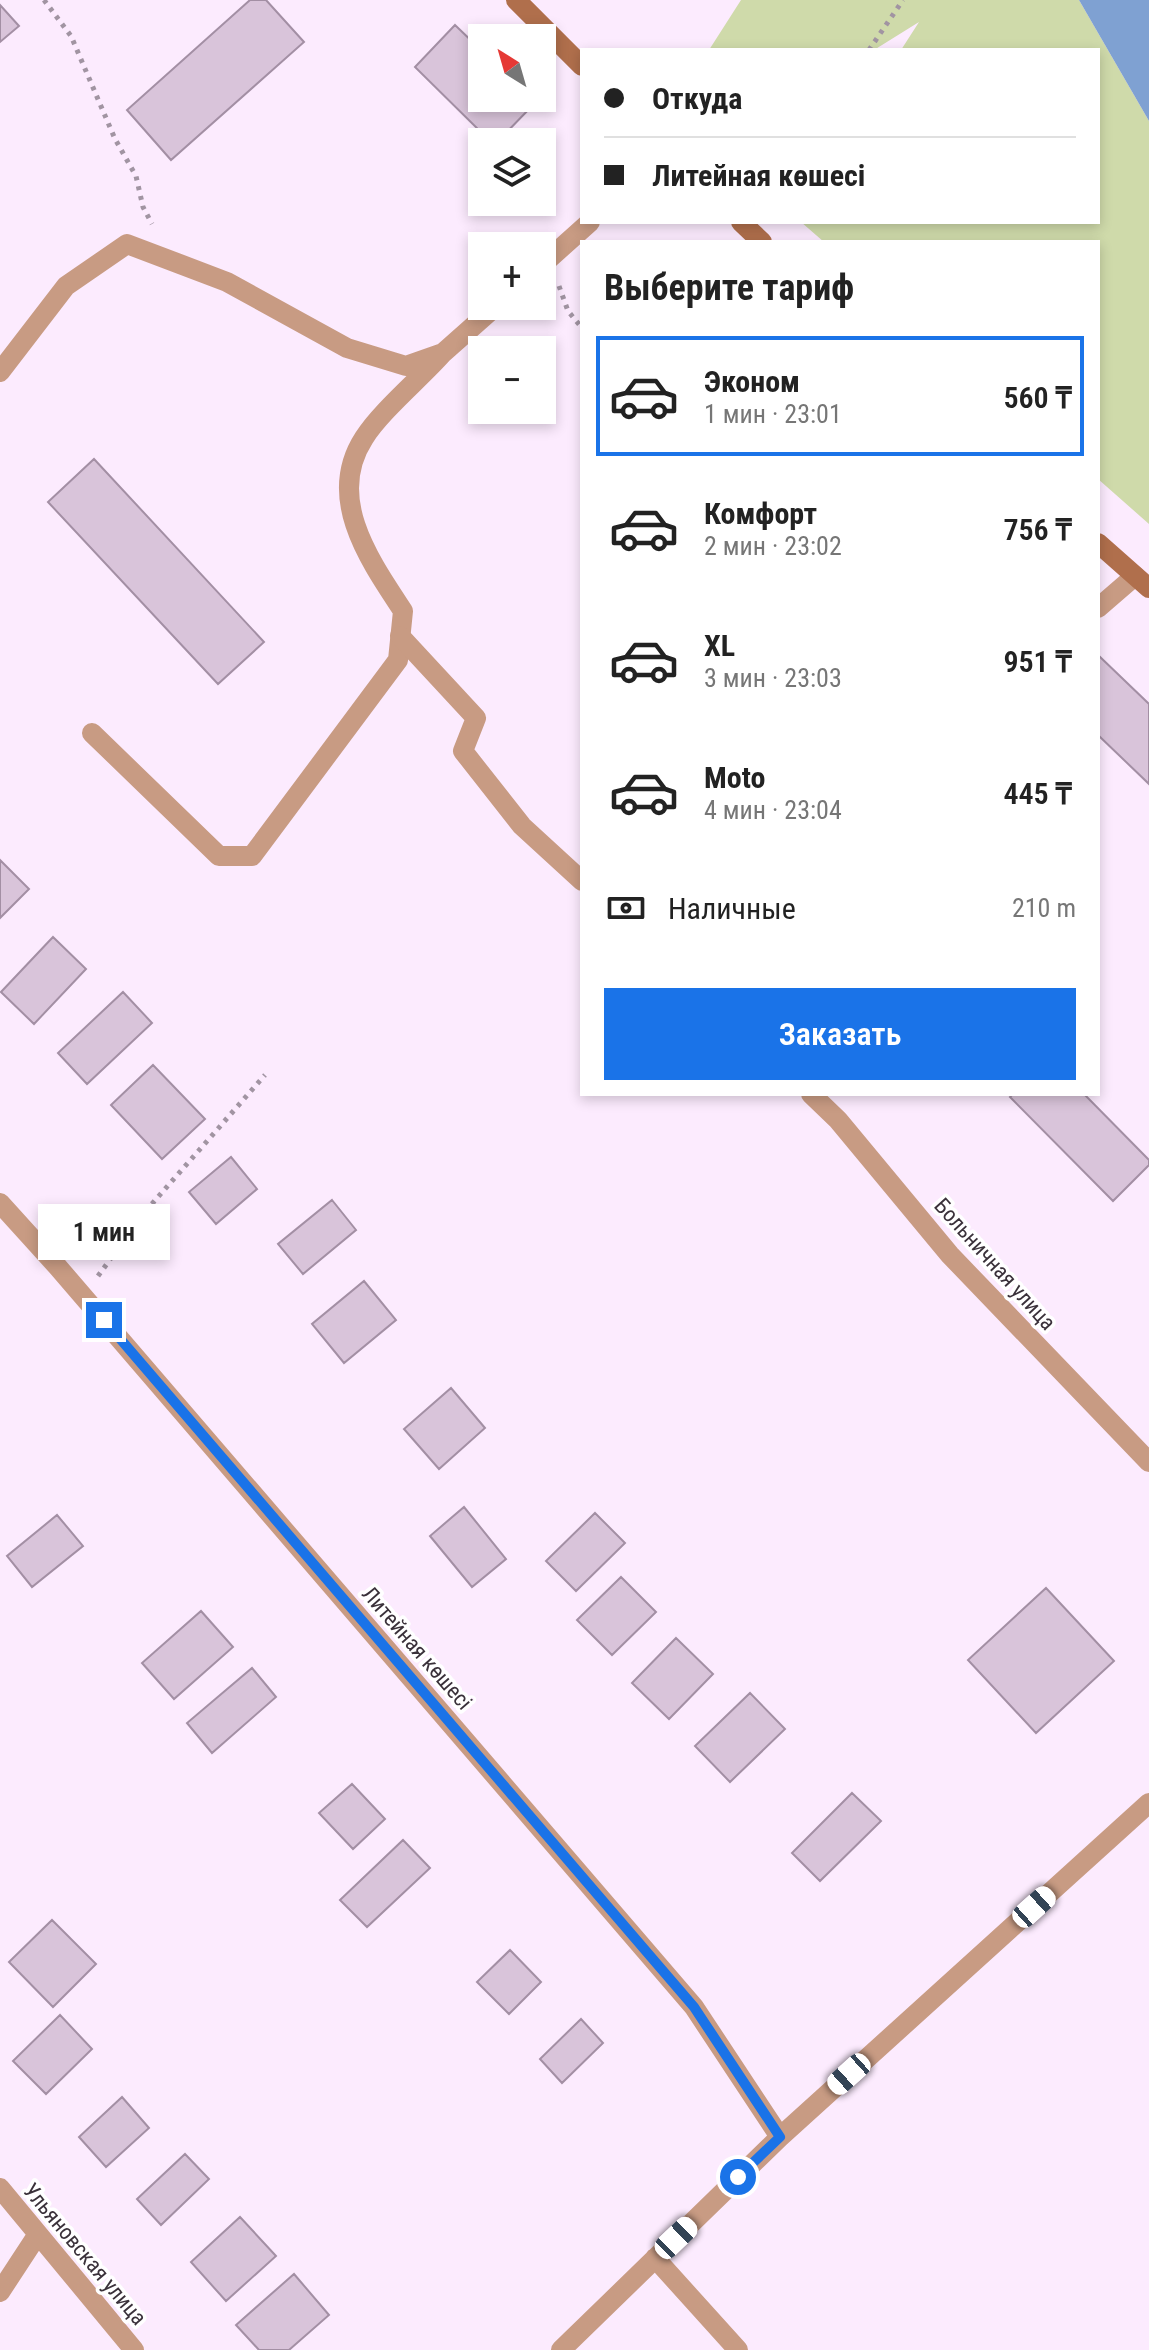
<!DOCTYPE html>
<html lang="ru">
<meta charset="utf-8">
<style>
:root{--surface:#fff;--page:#f2f2f2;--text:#222;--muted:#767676;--line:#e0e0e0;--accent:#1a73e8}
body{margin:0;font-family:"Roboto Condensed",sans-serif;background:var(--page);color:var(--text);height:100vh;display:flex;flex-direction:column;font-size:30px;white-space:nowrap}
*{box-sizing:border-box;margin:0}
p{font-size:26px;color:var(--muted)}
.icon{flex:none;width:44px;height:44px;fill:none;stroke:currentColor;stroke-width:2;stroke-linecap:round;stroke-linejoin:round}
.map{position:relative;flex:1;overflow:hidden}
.drawer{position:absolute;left:580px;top:240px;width:520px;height:856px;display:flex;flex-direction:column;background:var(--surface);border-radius:0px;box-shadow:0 4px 12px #0003}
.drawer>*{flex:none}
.top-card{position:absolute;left:580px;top:48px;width:520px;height:176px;border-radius:0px;box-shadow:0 4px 12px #0003;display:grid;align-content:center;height:176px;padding:0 24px;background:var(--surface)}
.needle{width:52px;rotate:323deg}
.fabs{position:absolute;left:468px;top:24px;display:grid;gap:16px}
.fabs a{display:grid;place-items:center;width:88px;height:88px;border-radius:0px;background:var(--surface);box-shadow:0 4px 12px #0003;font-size:40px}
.end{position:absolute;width:36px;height:36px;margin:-18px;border:10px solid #1a73e8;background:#fff;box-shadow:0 0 0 4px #fff}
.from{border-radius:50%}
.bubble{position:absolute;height:56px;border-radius:0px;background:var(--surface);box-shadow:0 4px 12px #0003;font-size:26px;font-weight:600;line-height:56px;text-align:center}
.car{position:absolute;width:24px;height:48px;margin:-24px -12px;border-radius:10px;box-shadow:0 0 6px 2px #0007;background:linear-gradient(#fff 24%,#345 0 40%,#fff 0 76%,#345 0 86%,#fff 0)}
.top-card b{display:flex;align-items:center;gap:28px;height:76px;font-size:30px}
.top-card b+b{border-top:2px solid var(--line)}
.top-card i{width:20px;height:20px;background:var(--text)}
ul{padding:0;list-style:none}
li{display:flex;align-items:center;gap:24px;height:120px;margin:0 16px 12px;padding:0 8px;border:4px solid transparent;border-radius:0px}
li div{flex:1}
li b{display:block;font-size:30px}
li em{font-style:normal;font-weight:600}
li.current{border-color:var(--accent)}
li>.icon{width:72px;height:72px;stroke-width:1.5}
h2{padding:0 24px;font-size:36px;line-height:96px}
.pay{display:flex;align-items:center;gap:20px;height:88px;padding:0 24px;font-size:30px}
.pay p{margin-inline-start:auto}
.primary-button{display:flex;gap:16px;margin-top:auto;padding:16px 24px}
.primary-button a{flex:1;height:92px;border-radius:0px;background:var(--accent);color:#fff;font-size:32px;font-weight:600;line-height:92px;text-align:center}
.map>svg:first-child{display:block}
</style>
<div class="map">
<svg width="1149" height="2350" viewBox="0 0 1149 2350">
<rect width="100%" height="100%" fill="#fcebfe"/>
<path fill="#cfdaaa" d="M741,0H1079L1149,121V524L1098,479V242H824L801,222H1098V50H901L919,22L874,50H709Z"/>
<path fill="#7fa1d2" d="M1079,0H1149V121Z"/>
<path fill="#d9c4da" stroke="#a38fa4" stroke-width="2" d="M250,0H266L304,42L171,160L127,110Z
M0,5L19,26L0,42Z
M455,25L482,51V98H530L535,103L497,142H491L415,67Z
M94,459L264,642L218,684L48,502Z
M1098,655L1149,704V784L1098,735Z
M0,860L29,889L0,918Z
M53,937L86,969L34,1024L1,992Z
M123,992L152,1023L87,1084L58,1053Z
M153,1065L205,1119L162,1159L111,1105Z
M1013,1094H1084L1149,1160V1165L1113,1201L1010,1097Z
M231,1157L257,1189L216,1224L189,1192Z
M332,1200L356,1230L303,1274L278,1244Z
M364,1281L396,1320L344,1363L312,1324Z
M451,1388L485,1428L439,1469L404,1429Z
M464,1507L506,1559L472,1587L430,1536Z
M595,1513L625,1543L576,1591L546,1561Z
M57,1515L83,1546L32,1587L7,1556Z
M621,1577L656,1612L612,1655L577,1620Z
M1046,1588L1114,1661L1036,1733L968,1660Z
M201,1611L233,1647L174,1699L142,1663Z
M676,1638L713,1674L669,1719L632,1683Z
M252,1668L276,1697L212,1753L187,1723Z
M750,1693L785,1729L730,1782L695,1746Z
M352,1784L385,1819L353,1849L319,1813Z
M852,1793L881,1821L820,1881L792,1853Z
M403,1840L430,1868L367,1927L340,1900Z
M52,1920L96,1964L53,2007L9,1962Z
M510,1950L541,1982L509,2014L477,1982Z
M60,2015L92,2049L46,2094L13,2061Z
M581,2019L603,2043L562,2083L540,2059Z
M122,2097L149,2128L106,2167L79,2137Z
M185,2154L209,2179L161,2225L137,2199Z
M240,2217L276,2256L226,2301L191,2262Z
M294,2274L329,2315L289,2350H259L236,2325Z"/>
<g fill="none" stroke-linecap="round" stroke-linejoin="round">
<path stroke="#a194a2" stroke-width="5" stroke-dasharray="4 6" stroke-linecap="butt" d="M44,0L71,36L115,139L136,176L143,207L152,224
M869,50L903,0
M559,286L568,311L582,328
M98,1276L144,1213L265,1075"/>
<path stroke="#c89b83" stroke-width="20" d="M542,265L590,222
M0,372L66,286L127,244L227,282L347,348L406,366L443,353L496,306
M1098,608L1135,576
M92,733L219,856H252L398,660L403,611C370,561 325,498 364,438C381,411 421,378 443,353"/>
<path stroke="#c89b83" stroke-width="20" d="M400,636L476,718L463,751L522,826L582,881
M811,1094L838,1120L950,1255L1149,1462
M0,1203L57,1266L694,2007L780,2137
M0,2188L134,2350
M655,2258L738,2350
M0,2292L38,2234
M561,2350L780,2137L1149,1803"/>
<path stroke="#b06f4c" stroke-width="20" d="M516,0L582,66
M741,222L762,242
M1098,543L1149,588"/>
</g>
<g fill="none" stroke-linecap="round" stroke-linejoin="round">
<path stroke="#1a73e8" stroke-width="10" d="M104,1320L694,2007L780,2137L738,2177"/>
</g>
<g text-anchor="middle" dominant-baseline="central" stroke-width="7" stroke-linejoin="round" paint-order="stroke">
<g font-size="22" fill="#3a313a" stroke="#fff">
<text transform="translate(995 1264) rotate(48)">Больничная улица</text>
<text transform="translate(417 1648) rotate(49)">Литейная көшесі</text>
<text transform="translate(85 2254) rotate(50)">Ульяновская улица</text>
</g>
</g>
</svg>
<div class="fabs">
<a><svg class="needle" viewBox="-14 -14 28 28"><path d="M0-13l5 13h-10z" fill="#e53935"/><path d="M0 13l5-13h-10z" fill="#767676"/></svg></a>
<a><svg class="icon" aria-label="layers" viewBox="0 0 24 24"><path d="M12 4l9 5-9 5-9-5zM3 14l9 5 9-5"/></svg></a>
<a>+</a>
<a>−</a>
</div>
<i class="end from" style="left:738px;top:2177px"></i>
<i class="end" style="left:104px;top:1320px"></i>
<div class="bubble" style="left:38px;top:1204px;width:132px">1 мин</div>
<i class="car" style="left:1034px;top:1907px;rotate:48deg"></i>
<i class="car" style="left:849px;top:2074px;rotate:228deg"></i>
<i class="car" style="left:676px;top:2238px;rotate:46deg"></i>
<div class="top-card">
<b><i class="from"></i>Откуда</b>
<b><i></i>Литейная көшесі</b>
</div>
<section class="drawer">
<h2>Выберите тариф</h2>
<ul>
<li class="current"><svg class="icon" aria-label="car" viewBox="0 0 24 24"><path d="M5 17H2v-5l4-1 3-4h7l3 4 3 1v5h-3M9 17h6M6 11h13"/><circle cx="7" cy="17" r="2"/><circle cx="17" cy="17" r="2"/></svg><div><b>Эконом</b><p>1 мин · 23:01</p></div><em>560 ₸</em></li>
<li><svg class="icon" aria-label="car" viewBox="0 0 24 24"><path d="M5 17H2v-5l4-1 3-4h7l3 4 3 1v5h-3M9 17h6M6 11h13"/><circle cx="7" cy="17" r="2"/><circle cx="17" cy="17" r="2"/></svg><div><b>Комфорт</b><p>2 мин · 23:02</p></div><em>756 ₸</em></li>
<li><svg class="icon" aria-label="car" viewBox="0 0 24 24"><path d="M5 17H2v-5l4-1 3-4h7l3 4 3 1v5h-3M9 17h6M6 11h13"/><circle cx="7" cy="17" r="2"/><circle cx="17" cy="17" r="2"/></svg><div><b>XL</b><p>3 мин · 23:03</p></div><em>951 ₸</em></li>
<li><svg class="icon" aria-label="car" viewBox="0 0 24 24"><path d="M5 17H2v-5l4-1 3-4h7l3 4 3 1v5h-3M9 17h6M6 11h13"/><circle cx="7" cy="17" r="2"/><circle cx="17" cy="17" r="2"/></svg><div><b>Moto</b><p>4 мин · 23:04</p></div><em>445 ₸</em></li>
</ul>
<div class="pay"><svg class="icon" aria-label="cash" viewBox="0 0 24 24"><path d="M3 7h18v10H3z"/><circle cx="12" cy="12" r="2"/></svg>Наличные<p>210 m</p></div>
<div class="primary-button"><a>Заказать</a></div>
</section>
</div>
